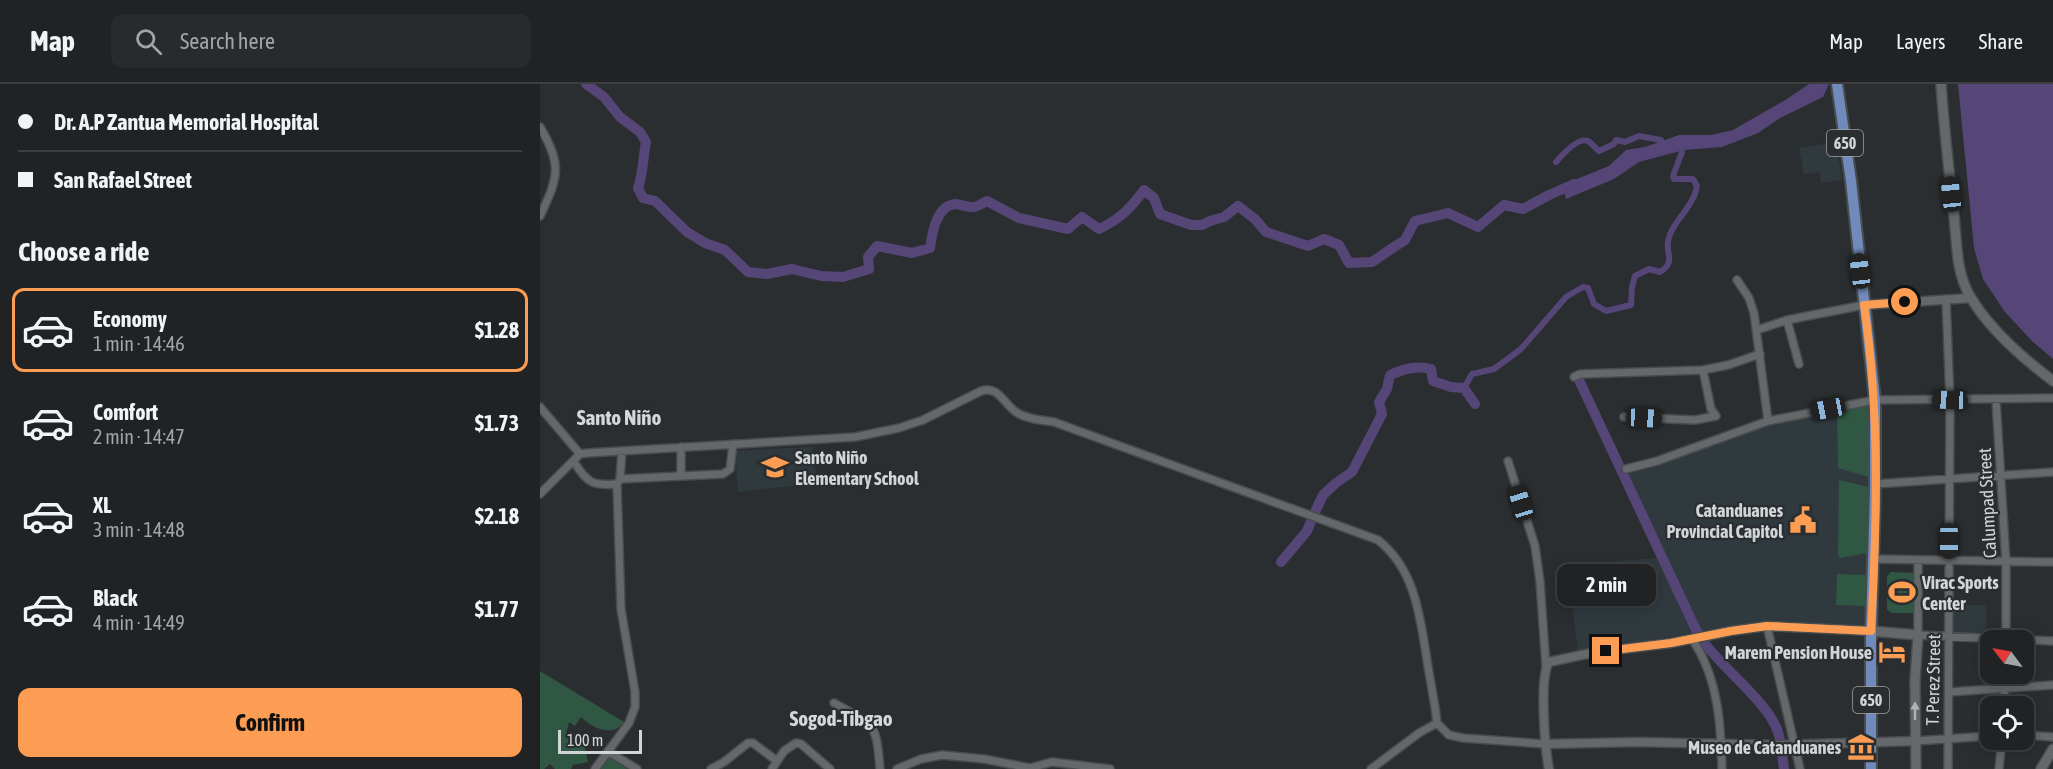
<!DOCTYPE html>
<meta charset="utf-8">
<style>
:root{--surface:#202224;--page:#282a2c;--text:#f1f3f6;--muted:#a2a4a6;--line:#3d3f41;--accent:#fc9d53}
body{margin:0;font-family:"Asap Condensed",sans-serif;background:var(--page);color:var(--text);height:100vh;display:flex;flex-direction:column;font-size:22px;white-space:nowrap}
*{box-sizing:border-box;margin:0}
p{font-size:20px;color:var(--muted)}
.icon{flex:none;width:33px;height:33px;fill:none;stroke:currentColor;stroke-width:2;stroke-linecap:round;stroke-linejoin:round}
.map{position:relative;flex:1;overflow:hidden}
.details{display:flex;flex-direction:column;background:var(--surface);width:540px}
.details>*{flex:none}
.top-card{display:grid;align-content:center;height:132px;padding:0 18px;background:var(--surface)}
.needle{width:39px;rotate:302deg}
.controls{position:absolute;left:1440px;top:546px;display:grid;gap:12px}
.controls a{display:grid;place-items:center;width:54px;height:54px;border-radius:12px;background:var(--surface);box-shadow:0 3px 15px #0003,0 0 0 2px var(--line);font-size:30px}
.scale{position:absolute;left:18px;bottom:15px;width:84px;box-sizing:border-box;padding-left:6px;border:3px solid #d2d5d6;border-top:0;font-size:16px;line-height:21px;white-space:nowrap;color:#d2d5d6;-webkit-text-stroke:4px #2b2e30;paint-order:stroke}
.end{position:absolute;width:27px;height:27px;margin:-14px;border:8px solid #fc9d53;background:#111;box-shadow:0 0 0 3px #111}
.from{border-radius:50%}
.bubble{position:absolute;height:42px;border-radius:12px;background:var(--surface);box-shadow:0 3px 15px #0003,0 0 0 2px var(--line);font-size:20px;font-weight:700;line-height:42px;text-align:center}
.car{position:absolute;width:18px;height:36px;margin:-18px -9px;border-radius:8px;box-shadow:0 0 4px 2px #0007;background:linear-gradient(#222 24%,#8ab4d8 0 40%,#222 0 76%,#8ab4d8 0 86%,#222 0)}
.top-card b{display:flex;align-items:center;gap:21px;height:57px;font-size:22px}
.top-card b+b{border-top:2px solid var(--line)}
.top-card i{width:15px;height:15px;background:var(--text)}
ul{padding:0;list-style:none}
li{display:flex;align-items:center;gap:18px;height:84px;margin:0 12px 9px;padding:0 6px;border:3px solid transparent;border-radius:12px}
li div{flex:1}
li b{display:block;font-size:22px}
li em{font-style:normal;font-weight:700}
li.selected{border-color:var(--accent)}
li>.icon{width:54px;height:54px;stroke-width:1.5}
h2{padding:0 18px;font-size:27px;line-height:72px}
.button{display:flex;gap:12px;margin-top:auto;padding:12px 18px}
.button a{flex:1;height:69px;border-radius:12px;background:var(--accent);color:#111;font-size:24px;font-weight:700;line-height:69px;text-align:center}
header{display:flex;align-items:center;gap:36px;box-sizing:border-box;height:84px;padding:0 30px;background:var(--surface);border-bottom:2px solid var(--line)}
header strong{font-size:28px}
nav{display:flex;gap:33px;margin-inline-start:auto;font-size:21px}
.search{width:420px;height:54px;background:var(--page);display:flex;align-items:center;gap:15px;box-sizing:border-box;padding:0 21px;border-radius:12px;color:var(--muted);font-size:22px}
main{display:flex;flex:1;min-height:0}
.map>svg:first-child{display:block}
</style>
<header>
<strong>Map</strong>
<div class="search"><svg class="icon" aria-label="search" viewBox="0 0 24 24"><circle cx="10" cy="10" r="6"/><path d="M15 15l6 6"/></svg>Search here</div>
<nav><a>Map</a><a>Layers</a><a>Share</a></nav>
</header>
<main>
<section class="details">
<div class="top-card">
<b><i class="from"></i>Dr. A.P Zantua Memorial Hospital</b>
<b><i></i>San Rafael Street</b>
</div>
<h2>Choose a ride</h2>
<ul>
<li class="selected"><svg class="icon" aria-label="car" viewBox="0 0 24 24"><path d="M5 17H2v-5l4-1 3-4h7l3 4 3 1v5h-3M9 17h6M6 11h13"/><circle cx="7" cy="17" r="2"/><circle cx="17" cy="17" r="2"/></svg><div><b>Economy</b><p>1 min · 14:46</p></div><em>$1.28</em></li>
<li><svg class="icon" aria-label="car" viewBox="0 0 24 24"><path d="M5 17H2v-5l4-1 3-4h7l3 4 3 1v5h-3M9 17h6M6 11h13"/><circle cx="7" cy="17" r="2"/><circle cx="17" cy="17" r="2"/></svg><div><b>Comfort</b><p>2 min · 14:47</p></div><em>$1.73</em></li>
<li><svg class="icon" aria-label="car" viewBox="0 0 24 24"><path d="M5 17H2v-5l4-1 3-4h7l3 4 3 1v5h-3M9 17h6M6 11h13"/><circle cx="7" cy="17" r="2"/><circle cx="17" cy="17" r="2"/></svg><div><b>XL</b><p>3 min · 14:48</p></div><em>$2.18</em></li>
<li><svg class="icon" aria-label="car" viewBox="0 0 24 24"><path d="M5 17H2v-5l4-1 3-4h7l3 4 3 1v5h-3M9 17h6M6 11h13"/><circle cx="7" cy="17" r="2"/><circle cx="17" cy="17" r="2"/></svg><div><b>Black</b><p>4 min · 14:49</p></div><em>$1.77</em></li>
</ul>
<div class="button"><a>Confirm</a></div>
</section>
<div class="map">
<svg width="1513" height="685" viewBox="0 0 1513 685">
<rect width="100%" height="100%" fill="#2b2e30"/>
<path fill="#2f393e" d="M1296,58L1302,96L1281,99L1279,88L1264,90L1259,64Z
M1329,319L1327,543L1232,537L1161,547L1086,386L1227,340Z
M272,363L277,399L198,408L195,367Z
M1117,474L1152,549L1038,568L1029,495L1064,478Z
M1412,521H1447L1446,552L1412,551Z"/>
<path fill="#305743" d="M1329,319V393L1298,384L1297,325Z
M1299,396L1329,403L1328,469L1300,474L1298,471Z
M1351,488L1373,489L1377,492V526L1373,529H1351L1347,525V492Z
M1297,490L1327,491L1326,522L1296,521Z
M0,587L84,638C73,654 52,644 41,633L35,642L29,638L25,653L44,660L48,678L33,681L31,685H15L10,680L4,685H0Z
M70,673L87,685H60Z"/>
<path fill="#564677" d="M1269,0H1289L1283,13L1240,34L1218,49L1182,63L1144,66L1099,78L1074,95L1026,115L1022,101L1069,82L1086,66L1105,63L1139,51H1171L1193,46L1247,15Z
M1418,0H1513V275L1492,257L1465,228L1443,195L1434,164Z"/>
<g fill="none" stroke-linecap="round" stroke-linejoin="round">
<path stroke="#564677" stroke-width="6" d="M1016,78C1022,71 1038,53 1048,57C1052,59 1055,64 1059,67L1074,60L1076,56L1085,58L1099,52L1121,56
M924,304L932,290L954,285L981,265L1026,213L1043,203L1048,204L1054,220L1066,227L1091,221L1092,203L1095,192L1109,185L1120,188C1136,178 1126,171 1128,158C1130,142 1146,129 1152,116C1155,112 1156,106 1157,102L1153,95H1134L1133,92L1142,68"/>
<path stroke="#564677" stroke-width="10" d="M46,0L64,13L80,33L100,48L106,58C103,74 103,90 98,104L103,114L115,117L147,148L165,159L185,166L208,188L227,190L252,185L281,192L303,193L329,185L328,173L337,162L372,169L390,164C392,150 396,122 415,120C421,120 428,124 434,123C438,122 443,119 447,117L479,134L528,145L542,133L559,145C580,135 590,125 604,106L614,114L620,130L651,141H662L670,137L684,133L698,122L715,135L726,148L768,162L784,155L799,161L809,179L832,178L854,163L865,156L875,137L908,129L938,143L964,121L983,125L1009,111L1034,100
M1039,296L1157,548C1176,581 1227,615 1238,648C1242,660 1242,673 1244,685
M775,428L783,411L796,399L812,388L842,330L839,318L847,305L850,291C864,285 876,281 891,285L893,297L911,303L924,304L935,320
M741,478L767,447L772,435"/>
<defs>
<path id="minor" d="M0,43C23,81 18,94 0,132
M1197,196L1209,214L1214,229L1228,337
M1406,215L1410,316L1408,685
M1247,236L1259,280
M1217,246L1247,236L1324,221
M1034,293L1040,290L1163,286L1188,281L1220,270
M1456,316L1466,478V556
M0,323L40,370
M1084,333L1155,336L1176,332L1171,325L1163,286
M968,377L995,462L1000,498L1006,583
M34,378C47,399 53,402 77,400
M1086,385L1117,377L1228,337L1335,316L1513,314
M141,392V363
M80,395L183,390L190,385L193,360
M1335,400L1513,388
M0,410L40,370L47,369L315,353L359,344L383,336L441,307C458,301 464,320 476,328C486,335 502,336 514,338L838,456C875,485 880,532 887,576C890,597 895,618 897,639L909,651L923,654L1005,660
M1335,475L1513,478
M1378,476V551L1513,557
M1227,542L1260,685
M1152,555C1178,593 1181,640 1182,685
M1409,608L1513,601
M294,619C335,642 336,637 340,685
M1464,622L1465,590
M1484,651L1513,653
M1375,657L1450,652
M69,668L97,685
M55,685L89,639L95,623V608L81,525L77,400L80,395L82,367
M171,685L184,678L208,659H213L237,677
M232,685L244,667L256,659L261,660L290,685
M357,685L381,675L402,671L444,675L490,684L512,678L570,685
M831,685L879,649L897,639
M1459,685L1462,656"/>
<path id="tertiary" d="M1324,221L1431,214
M1005,660L1097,658L1237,661L1375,657
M1009,685C1005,665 999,594 1009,578L1051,569L1131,559L1191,547L1227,542L1331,547"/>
<path id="secondary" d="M1401,0C1404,44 1409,88 1414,132C1417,159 1416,189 1430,212C1448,244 1484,275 1513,297
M1331,547L1378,551L1375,597L1376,685
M1501,685L1513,665"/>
<path id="primary" d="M1297,0L1311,97L1335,316V408L1331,547V685"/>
</defs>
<use href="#minor" stroke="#484c4d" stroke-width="10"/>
<use href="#tertiary" stroke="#484c4d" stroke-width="11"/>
<use href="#secondary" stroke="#484c4d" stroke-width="12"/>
<use href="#primary" stroke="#484c4d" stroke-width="14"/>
<use href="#minor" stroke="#64686a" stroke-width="7"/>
<use href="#tertiary" stroke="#64686a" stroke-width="8"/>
<use href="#secondary" stroke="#64686a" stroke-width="9"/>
<use href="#primary" stroke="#718abc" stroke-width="10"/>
</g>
<defs><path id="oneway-solid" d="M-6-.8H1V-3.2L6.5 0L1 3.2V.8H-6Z" transform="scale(1.5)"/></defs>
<use fill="#b1b4b6" href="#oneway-solid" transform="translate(1375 627) rotate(-90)"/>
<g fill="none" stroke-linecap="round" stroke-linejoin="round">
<path stroke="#fc9d53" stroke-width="8" d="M1066,567L1131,559L1191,547L1227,542L1331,547C1337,438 1340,329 1324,221L1365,218"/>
</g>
<defs>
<symbol id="school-bare" viewBox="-9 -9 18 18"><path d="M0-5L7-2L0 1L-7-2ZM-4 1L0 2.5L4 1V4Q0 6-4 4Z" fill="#fc9d53" stroke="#2b2e30" stroke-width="2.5" paint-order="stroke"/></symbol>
<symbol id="civic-bare" viewBox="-9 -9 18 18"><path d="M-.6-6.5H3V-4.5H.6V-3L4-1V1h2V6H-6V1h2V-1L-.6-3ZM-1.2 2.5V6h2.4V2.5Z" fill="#fc9d53" stroke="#2b2e30" stroke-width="2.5" paint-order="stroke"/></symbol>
<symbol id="stadium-bare" viewBox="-9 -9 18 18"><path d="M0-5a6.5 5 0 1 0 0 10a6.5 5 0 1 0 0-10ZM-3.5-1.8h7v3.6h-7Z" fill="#fc9d53" stroke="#2b2e30" stroke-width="2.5" paint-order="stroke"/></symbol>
<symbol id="hotel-bare" viewBox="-9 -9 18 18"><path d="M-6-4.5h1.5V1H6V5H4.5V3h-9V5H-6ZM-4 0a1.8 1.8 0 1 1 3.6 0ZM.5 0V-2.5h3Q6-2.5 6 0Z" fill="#fc9d53" stroke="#2b2e30" stroke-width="2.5" paint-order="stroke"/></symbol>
<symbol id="museum-bare" viewBox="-9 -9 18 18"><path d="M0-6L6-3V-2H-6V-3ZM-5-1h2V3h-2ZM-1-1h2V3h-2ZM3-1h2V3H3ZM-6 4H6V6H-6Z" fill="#fc9d53" stroke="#2b2e30" stroke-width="2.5" paint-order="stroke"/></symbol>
</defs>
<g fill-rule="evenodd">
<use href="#school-bare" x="216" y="364" width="38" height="38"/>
<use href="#civic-bare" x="1244" y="417" width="38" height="38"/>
<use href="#stadium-bare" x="1343" y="489" width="38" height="38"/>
<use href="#hotel-bare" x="1333" y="549" width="38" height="38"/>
<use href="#museum-bare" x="1302" y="644" width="38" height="38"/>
</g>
<g text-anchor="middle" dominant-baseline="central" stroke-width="4.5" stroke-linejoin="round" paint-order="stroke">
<g fill="#2b2e30" stroke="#a0a3a4" stroke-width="1.5">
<rect x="1287" y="46" width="36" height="26" rx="4.5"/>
<rect x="1313" y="603" width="36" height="26" rx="4.5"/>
</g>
<g font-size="16" font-weight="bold" fill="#d2d5d6">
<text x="1305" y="59">650</text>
<text x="1331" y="616">650</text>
</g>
<g font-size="18" font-weight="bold" fill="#d2d5d6" stroke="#2b2e30" text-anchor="end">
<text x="255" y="373" text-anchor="start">Santo Niño<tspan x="255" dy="21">Elementary School</tspan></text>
<text x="1243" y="426">Catanduanes<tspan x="1243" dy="21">Provincial Capitol</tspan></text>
<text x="1382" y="498" text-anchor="start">Virac Sports<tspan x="1382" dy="21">Center</tspan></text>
<text x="1332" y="568">Marem Pension House</text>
<text x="1301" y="663">Museo de Catanduanes</text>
</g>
<g font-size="18" fill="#d2d5d6" stroke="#2b2e30">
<text transform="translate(1447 419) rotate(-93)">Calumpad Street</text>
<text transform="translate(1393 596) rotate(-89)">T. Perez Street</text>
</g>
<g font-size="21" font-weight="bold" fill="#d4d8db" stroke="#2b2e30">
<text x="79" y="333">Santo Niño</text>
<text x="301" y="634">Sogod-Tibgao</text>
</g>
</g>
</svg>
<div class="controls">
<a><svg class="needle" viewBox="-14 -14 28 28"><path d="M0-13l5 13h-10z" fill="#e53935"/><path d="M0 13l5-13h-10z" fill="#a2a4a6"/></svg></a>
<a><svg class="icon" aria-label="locate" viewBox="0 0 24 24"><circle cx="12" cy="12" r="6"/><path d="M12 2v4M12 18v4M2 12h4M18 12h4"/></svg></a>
</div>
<div class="scale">100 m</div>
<i class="end from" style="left:1365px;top:218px"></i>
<i class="end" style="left:1066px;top:567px"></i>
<div class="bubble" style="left:1017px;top:480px;width:99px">2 min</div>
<i class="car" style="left:1411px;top:110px;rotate:354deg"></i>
<i class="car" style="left:1320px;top:187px;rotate:353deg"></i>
<i class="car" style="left:1410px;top:316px;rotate:272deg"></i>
<i class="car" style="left:1288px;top:325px;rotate:259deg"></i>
<i class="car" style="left:1104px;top:334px;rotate:93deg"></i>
<i class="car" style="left:981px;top:419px;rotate:343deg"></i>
<i class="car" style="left:1409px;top:457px;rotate:180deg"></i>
</div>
</main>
